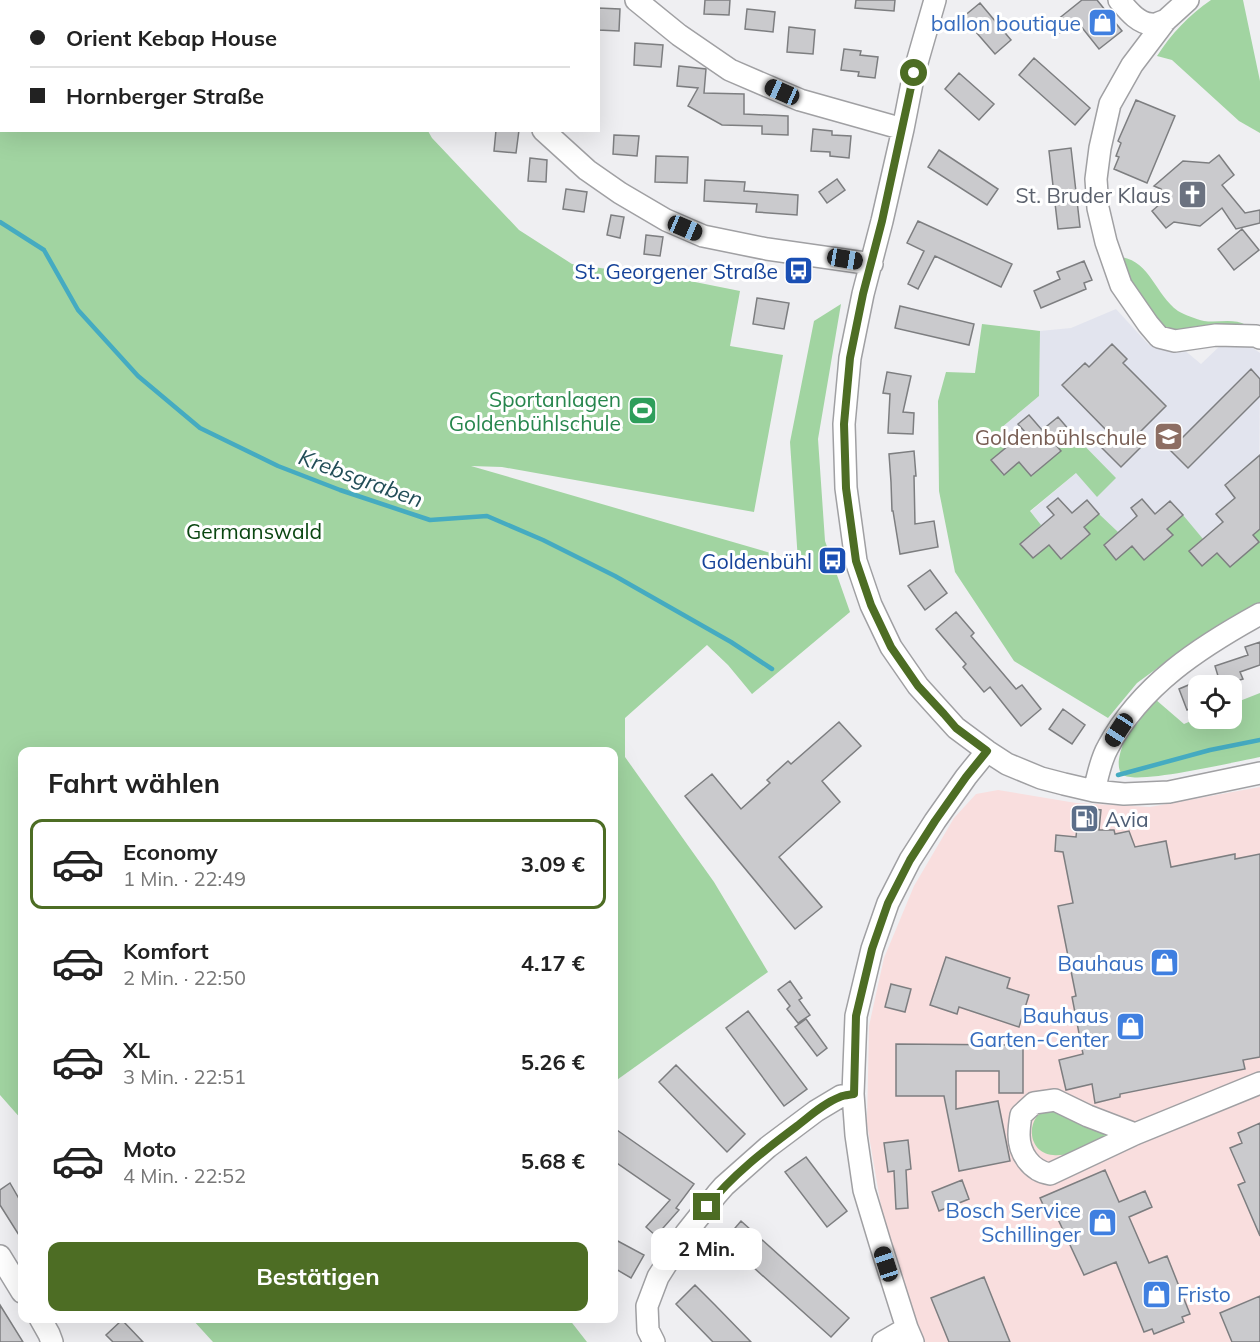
<!DOCTYPE html>
<html lang="de">
<meta charset="utf-8">
<style>
:root{--surface:#fff;--page:#f6f6f6;--text:#222;--muted:#767676;--line:#e0e0e0;--accent:#4d6d24}
body{margin:0;font-family:Mulish,sans-serif;background:var(--page);color:var(--text);height:100vh;display:flex;flex-direction:column;font-size:22px;white-space:nowrap}
*{box-sizing:border-box;margin:0}
p{font-size:20px;color:var(--muted)}
.icon{flex:none;width:33px;height:33px;fill:none;stroke:currentColor;stroke-width:2;stroke-linecap:round;stroke-linejoin:round}
.map{position:relative;flex:1;overflow:hidden}
.drawer{position:absolute;left:18px;top:747px;width:600px;height:576px;display:flex;flex-direction:column;background:var(--surface);border-radius:12px;box-shadow:0 6px 24px #0002}
.drawer>*{flex:none}
.top-card{position:absolute;left:0px;top:0px;width:600px;height:132px;box-shadow:0 6px 24px #0002;display:grid;align-content:center;height:132px;padding:0 30px;background:var(--surface)}
.controls{position:absolute;left:1188px;top:675px;display:grid;gap:12px}
.controls a{display:grid;place-items:center;width:54px;height:54px;border-radius:12px;background:var(--surface);box-shadow:0 6px 24px #0002;font-size:30px}
.end{position:absolute;width:27px;height:27px;margin:-14px;border:8px solid #4d6d24;background:#fff;box-shadow:0 0 0 3px #fff}
.from{border-radius:50%}
.bubble{position:absolute;height:42px;border-radius:12px;background:var(--surface);box-shadow:0 6px 24px #0002;font-size:20px;font-weight:700;line-height:42px;text-align:center}
.car{position:absolute;width:18px;height:36px;margin:-18px -9px;border-radius:8px;box-shadow:0 0 4px 2px #0007;background:linear-gradient(#222 24%,#8ab4d8 0 40%,#222 0 76%,#8ab4d8 0 86%,#222 0)}
.top-card b{display:flex;align-items:center;gap:21px;height:57px;font-size:22px}
.top-card b+b{border-top:2px solid var(--line)}
.top-card i{width:15px;height:15px;background:var(--text)}
ul{padding:0;list-style:none}
li{display:flex;align-items:center;gap:18px;height:90px;margin:0 12px 9px;padding:0 18px;border:3px solid transparent;border-radius:12px}
li div{flex:1}
li b{display:block;font-size:22px}
li em{font-style:normal;font-weight:700}
li.active{border-color:var(--accent)}
li>.icon{width:54px;height:54px;stroke-width:1.5}
h2{padding:0 30px;font-size:27px;line-height:72px}
.button{display:flex;gap:12px;margin-top:auto;padding:12px 30px}
.button a{flex:1;height:69px;border-radius:12px;background:var(--accent);color:#fff;font-size:24px;font-weight:700;line-height:69px;text-align:center}
.map>svg:first-child{display:block}
</style>
<div class="map">
<svg width="1260" height="1342" viewBox="0 0 1260 1342">
<rect width="100%" height="100%" fill="#efeff2"/>
<path fill="#e2e4ee" d="M1116,309L1149,345L1167,349H1183L1201,364L1223,343L1244,342L1260,353L1259,542L1202,566L1173,535L1144,560H1116L1104,545L1118,532L1090,534L1061,559L1033,558L1020,544L1030,512L1076,473L1061,451L1031,476L1004,475L991,460L1000,429L1039,396L1040,331L1071,328Z"/>
<path fill="#f9dede" d="M1260,787V1342H918L883,1218L867,1124L869,1026L884,958L914,886L954,818L976,794L998,790L1076,803L1150,807Z"/>
<path fill="#a1d4a1" d="M0,0H171L173,1L2,2V130L428,131L432,138L519,230L572,264L685,280L740,291L730,346L783,355L754,512L502,467L471,466L798,561L790,442L814,321L841,304L818,439L825,541L850,612L752,694L728,665L707,645L625,718V757L714,882L768,972L614,1082V752H22V1120L0,1095Z
M1211,0H1243L1260,81V133L1239,121L1172,60L1157,56C1171,34 1189,15 1211,0Z
M1122,257C1151,263 1155,294 1178,311C1185,315 1196,319 1204,321C1218,323 1234,318 1246,325L1243,329L1161,331L1116,261Z
M982,324L1040,331L1039,396L1001,428L1012,442L991,460L1003,475L1019,462L1032,476L1060,451L1055,444L1070,431L1116,478L1097,497L1076,473L1030,511L1041,525L1020,544L1033,558L1049,545L1061,559L1090,534L1084,527L1099,514L1118,532L1104,545L1116,559L1132,546L1144,560L1173,535L1167,529L1183,515L1203,539L1189,551L1202,566L1217,553L1258,542L1253,535L1260,529V604L1190,644L1137,683L1108,718L1014,661L955,572L939,491L938,401L946,372L975,373Z
M1260,693V757C1238,761 1138,785 1123,775C1112,767 1125,737 1131,728C1138,718 1147,708 1155,699L1184,724L1198,718H1232V704Z
M1048,1109L1110,1135C1092,1143 1073,1157 1053,1155C1033,1154 1026,1131 1037,1116C1040,1113 1044,1111 1048,1109Z
M192,1319H569L587,1342H213Z"/>
<g fill="none" stroke-linecap="round" stroke-linejoin="round">
<path stroke="#45abc1" stroke-width="4.5" d="M0,222L44,250L78,310L138,376L200,428L278,466L340,490L430,520L487,516L543,540L615,576L731,642L772,669
M1118,775L1210,750L1260,740"/>
</g>
<path fill="#cacacd" stroke="#7d7e80" stroke-width="1.5" d="M705,0H730L729,15L704,14Z
M856,0H895L894,11L855,8Z
M1082,0H1097L1122,31L1099,49L1076,20L1060,33L1052,24Z
M980,3L1011,40L995,54L963,17Z
M598,8L620,9L619,31L598,30Z
M747,9L775,12L773,32L745,29Z
M789,27L815,30L813,54L787,52Z
M635,43L663,45L661,67L634,65Z
M844,49L861,51L860,55L878,57L875,78L858,76L859,72L841,70Z
M1034,58L1090,108L1075,125L1019,75Z
M679,66L706,69L704,93L744,94V114L788,116V135L762,134V126L722,125L688,106L698,88L677,86Z
M959,73L994,104L979,120L945,89Z
M1136,100L1175,116L1147,183L1114,169L1119,157L1116,156L1121,143L1118,141Z
M813,129L832,131V135L851,136L849,158L830,156V152L811,151Z
M496,130H519L516,153L494,151Z
M614,135L639,136L637,156L613,154Z
M1071,148L1080,227L1058,229L1049,151Z
M939,150L998,189L987,205L928,167Z
M1219,155L1234,175L1222,185L1245,213L1260,210V223L1236,229L1222,208L1200,226L1174,222L1166,228L1152,211L1160,204L1161,189L1154,186L1183,161L1209,163Z
M656,156L688,157L687,183L655,182Z
M530,158L547,160L546,182L528,181Z
M837,179L845,190L827,203L819,192Z
M705,180L745,182L744,191L798,195L797,215L756,212L757,204L704,201Z
M566,189L587,192L584,212L563,209Z
M611,215L624,217L620,238L607,235Z
M918,221L1012,264L1001,287L935,256L918,289L908,284L924,251L907,243Z
M1242,229L1259,250L1234,270L1218,249Z
M646,235L663,237L660,256L644,254Z
M1084,261L1092,280L1084,283L1086,289L1041,308L1034,291L1060,279L1057,272Z
M757,298L789,303L784,329L753,324Z
M900,306L974,324L969,345L895,328Z
M1112,344L1127,359L1123,363L1166,406L1138,434L1146,442L1121,467L1099,445L1110,434L1062,385L1085,363L1089,367Z
M1251,369L1260,379V396L1188,468L1170,450Z
M887,372L911,376L903,412L914,413L913,434L888,433L890,394L883,393Z
M1029,415L1042,430L1058,417L1070,431L1055,444L1061,451L1031,476L1019,462L1004,475L991,460L1025,432L1018,424Z
M914,451L916,476H914L915,524L934,521L938,547L900,554L893,511H892L891,482L889,454Z
M1260,455V529L1253,535L1259,542L1230,567L1217,553L1202,566L1189,551L1223,522L1216,514L1235,498L1225,485Z
M1058,498L1072,513L1087,500L1099,514L1084,527L1090,534L1061,559L1049,545L1033,558L1020,544L1054,515L1047,507Z
M1142,499L1155,514L1170,501L1183,515L1167,529L1173,535L1144,560L1132,546L1116,560L1104,545L1137,516L1131,508Z
M930,570L947,593L925,610L908,586Z
M956,612L974,633L971,636L1016,689L1022,685L1041,709L1021,726L990,687L984,692L963,667L966,664L936,629Z
M1260,642V665L1240,672L1243,679L1221,686L1215,666L1248,655L1245,647Z
M1198,681V705L1187,710L1179,689Z
M1063,709L1085,725L1072,744L1049,729Z
M839,722L861,746L822,781L840,802L779,857L822,907L795,929L685,796L712,774L741,809L770,783L767,780L788,761L791,764Z
M1079,807L1101,810L1099,830H1114L1115,834L1129,831L1135,847L1166,841L1171,867L1235,854V859L1260,854V1057L1243,1060L1245,1069L1120,1094V1097L1095,1103L1092,1084L1066,1090L1059,1060L1083,1054L1072,997L1076,996L1058,906L1073,903L1063,852L1055,851L1056,835L1076,837Z
M946,957L1010,978L1007,988L1029,995L1019,1027L959,1007L957,1014L930,1005Z
M790,981L802,998L799,1000L810,1015L798,1023L787,1009L790,1006L778,990Z
M891,984L911,989L905,1012L885,1007Z
M748,1011L807,1089L784,1106L726,1028Z
M806,1019L827,1048L817,1056L795,1027Z
M896,1044L1023,1045V1093H999V1071H956V1109L998,1101L1010,1161L959,1171L944,1096H896Z
M676,1065L745,1134L727,1152L659,1082Z
M1260,1123V1236L1238,1185L1245,1182L1230,1148L1242,1143L1238,1133Z
M614,1128L694,1184L676,1208L679,1210L656,1236L646,1227L670,1200L614,1161Z
M908,1140L911,1169L906,1170L908,1208L896,1209L894,1171L888,1172L884,1143Z
M806,1157L847,1211L827,1227L785,1172Z
M1105,1170L1119,1202L1145,1191L1152,1207L1129,1217L1149,1263L1167,1256L1190,1314L1182,1317L1184,1322L1154,1334L1152,1329L1144,1332L1116,1262L1084,1275L1056,1215L1049,1218L1040,1198Z
M962,1180L969,1199L939,1211L932,1192Z
M10,1183L22,1204V1240L0,1205V1190Z
M741,1221L849,1318L831,1337L724,1241Z
M614,1239L644,1255L631,1278L614,1268Z
M984,1277L1010,1342H949L931,1298Z
M695,1285L715,1305L751,1342H713L676,1304Z
M1260,1296V1342H1232L1220,1313Z
M0,1305L23,1342H0Z
M122,1320L143,1342H113L106,1335Z"/>
<g fill="none" stroke-linecap="round" stroke-linejoin="round">
<defs>
<path id="minor" d="M457,0V2
M636,0L679,35L730,70L800,100L903,129
M935,0L914,73L903,129L882,221L863,294L850,358L844,424L846,488L856,561L871,605L891,647L918,686L956,728L987,751L1007,764L1041,778L1064,784L1094,791L1124,794L1169,792L1260,773
M1119,0C1127,9 1137,23 1151,24C1155,25 1161,22 1166,20
M1188,0L1166,20L1132,65L1110,104L1100,148L1096,179L1098,208L1106,242L1121,285L1148,324L1159,337L1175,341L1216,335L1256,336L1260,338
M543,130L587,170L620,193L666,220L703,236L767,249L872,264
M1094,791C1098,776 1100,761 1108,747C1141,685 1200,647 1260,614
M1135,1134L1088,1116L1055,1100L1034,1103L1021,1115C1020,1121 1019,1128 1019,1135C1019,1153 1031,1171 1050,1174L1135,1134L1260,1083
M0,1256L22,1292
M40,1318L49,1334L52,1342
M654,1342L648,1330L647,1306L658,1277L686,1233L717,1194L724,1186L768,1147L816,1111L841,1096L853,1094
M883,1342L907,1328
M913,1342L907,1328L880,1243L864,1190L856,1135L853,1094L856,1016L872,949L888,903L910,860L935,821L966,777L987,751"/>
</defs>
<use href="#minor" stroke="#a0a0a3" stroke-width="24"/>
<use href="#minor" stroke="#fff" stroke-width="21"/>
</g>
<g fill="none" stroke-linecap="round" stroke-linejoin="round">
<path stroke="#4d6d24" stroke-width="8" d="M707,1207C732,1175 765,1150 797,1126C810,1116 824,1103 840,1097C844,1095 849,1095 854,1094L856,1016L872,949L888,903L910,860L935,821L966,777L987,751L956,728L944,714L918,686L891,647L871,605L856,561L846,488L844,424L850,358L863,294L882,221L914,73"/>
</g>
<defs>
<symbol id="shop-square" viewBox="-11 -11 22 22"><rect x="-9" y="-9" width="18" height="18" rx="4" fill="#3f7fe0" stroke="#fff"/><path d="M-5-2.5h2.3a2.7 3.5 0 0 1 5.4 0H5L5.5 6h-11ZM-1.5-2.5h3a1.5 2.3 0 0 0-3 0Z" fill="#fff"/></symbol>
<symbol id="church-square" viewBox="-11 -11 22 22"><rect x="-9" y="-9" width="18" height="18" rx="4" fill="#6b7280" stroke="#fff"/><path d="M-1.2-6h2.4v3.5h3.3v2.4h-3.3V6h-2.4V-.1h-3.3v-2.4h3.3Z" fill="#fff"/></symbol>
<symbol id="bus-square" viewBox="-11 -11 22 22"><rect x="-9" y="-9" width="18" height="18" rx="4" fill="#1a4fb4" stroke="#fff"/><path d="M-5-6H5V4H4V6H2V4H-2V6H-4V4H-5ZM-3.5-4V0h7V-4ZM-3.5 1.2v1.5H-2V1.2ZM2 1.2v1.5H3.5V1.2Z" fill="#fff"/></symbol>
<symbol id="stadium-square" viewBox="-11 -11 22 22"><rect x="-9" y="-9" width="18" height="18" rx="4" fill="#2e9e5b" stroke="#fff"/><path d="M0-5a6.5 5 0 1 0 0 10a6.5 5 0 1 0 0-10ZM-3.5-1.8h7v3.6h-7Z" fill="#fff"/></symbol>
<symbol id="school-square" viewBox="-11 -11 22 22"><rect x="-9" y="-9" width="18" height="18" rx="4" fill="#8d6e63" stroke="#fff"/><path d="M0-5L7-2L0 1L-7-2ZM-4 1L0 2.5L4 1V4Q0 6-4 4Z" fill="#fff"/></symbol>
<symbol id="fuel-square" viewBox="-11 -11 22 22"><rect x="-9" y="-9" width="18" height="18" rx="4" fill="#5c6f8a" stroke="#fff"/><path d="M-5.5-6h7V0h2V4h1.3V-2.5L3-4.5l.8-.8L6-3V5H2.5V1h-1V6h-7ZM-4.2-4.7v3.2H.2V-4.7Z" fill="#fff"/></symbol>
</defs>
<g fill-rule="evenodd">
<use href="#shop-square" x="1086" y="6" width="33" height="33"/>
<use href="#church-square" x="1176" y="178" width="33" height="33"/>
<use href="#bus-square" x="782" y="254" width="33" height="33"/>
<use href="#stadium-square" x="626" y="394" width="33" height="33"/>
<use href="#school-square" x="1152" y="420" width="33" height="33"/>
<use href="#bus-square" x="816" y="544" width="33" height="33"/>
<use href="#fuel-square" x="1068" y="802" width="33" height="33"/>
<use href="#shop-square" x="1148" y="946" width="33" height="33"/>
<use href="#shop-square" x="1114" y="1010" width="33" height="33"/>
<use href="#shop-square" x="1086" y="1206" width="33" height="33"/>
<use href="#shop-square" x="1140" y="1278" width="33" height="33"/>
</g>
<g text-anchor="middle" dominant-baseline="central" stroke-width="6" stroke-linejoin="round" paint-order="stroke">
<g font-size="21" fill="#366cbe" stroke="#fff" text-anchor="end">
<text x="1081" y="23">ballon boutique</text>
<text x="1144" y="963">Bauhaus</text>
<text x="1109" y="1015">Bauhaus<tspan x="1109" dy="24">Garten-Center</tspan></text>
<text x="1081" y="1210">Bosch Service<tspan x="1081" dy="24">Schillinger</tspan></text>
<text x="1177" y="1294" text-anchor="start">Fristo</text>
</g>
<g font-size="21" fill="#5b616d" stroke="#fff" text-anchor="end">
<text x="1171" y="195">St. Bruder Klaus</text>
</g>
<g font-size="21" fill="#164399" stroke="#fff" text-anchor="end">
<text x="778" y="271">St. Georgener Straße</text>
<text x="812" y="561">Goldenbühl</text>
</g>
<g font-size="21" fill="#27864d" stroke="#fff" text-anchor="end">
<text x="621" y="399">Sportanlagen<tspan x="621" dy="24">Goldenbühlschule</tspan></text>
</g>
<g font-size="21" fill="#785e54" stroke="#fff" text-anchor="end">
<text x="1147" y="437">Goldenbühlschule</text>
</g>
<g font-size="21" fill="#0a4611" stroke="#fff">
<text x="254" y="531">Germanswald</text>
</g>
<g font-size="21" fill="#4e5e75" stroke="#fff" text-anchor="start">
<text x="1105" y="819">Avia</text>
</g>
<g font-size="22" font-style="italic" fill="#224e58" stroke="#fff">
<text transform="translate(361 478) rotate(20)">Krebsgraben</text>
</g>
</g>
</svg>
<div class="controls">
<a><svg class="icon" aria-label="locate" viewBox="0 0 24 24"><circle cx="12" cy="12" r="6"/><path d="M12 2v4M12 18v4M2 12h4M18 12h4"/></svg></a>
</div>
<i class="end from" style="left:914px;top:73px"></i>
<i class="end" style="left:707px;top:1207px"></i>
<div class="bubble" style="left:651px;top:1228px;width:111px">2 Min.</div>
<i class="car" style="left:782px;top:92px;rotate:294deg"></i>
<i class="car" style="left:685px;top:228px;rotate:113deg"></i>
<i class="car" style="left:845px;top:259px;rotate:100deg"></i>
<i class="car" style="left:1119px;top:730px;rotate:213deg"></i>
<i class="car" style="left:886px;top:1264px;rotate:342deg"></i>
<div class="top-card">
<b><i class="from"></i>Orient Kebap House</b>
<b><i></i>Hornberger Straße</b>
</div>
<section class="drawer">
<h2>Fahrt wählen</h2>
<ul>
<li class="active"><svg class="icon" aria-label="car" viewBox="0 0 24 24"><path d="M5 17H2v-5l4-1 3-4h7l3 4 3 1v5h-3M9 17h6M6 11h13"/><circle cx="7" cy="17" r="2"/><circle cx="17" cy="17" r="2"/></svg><div><b>Economy</b><p>1 Min. · 22:49</p></div><em>3.09 €</em></li>
<li><svg class="icon" aria-label="car" viewBox="0 0 24 24"><path d="M5 17H2v-5l4-1 3-4h7l3 4 3 1v5h-3M9 17h6M6 11h13"/><circle cx="7" cy="17" r="2"/><circle cx="17" cy="17" r="2"/></svg><div><b>Komfort</b><p>2 Min. · 22:50</p></div><em>4.17 €</em></li>
<li><svg class="icon" aria-label="car" viewBox="0 0 24 24"><path d="M5 17H2v-5l4-1 3-4h7l3 4 3 1v5h-3M9 17h6M6 11h13"/><circle cx="7" cy="17" r="2"/><circle cx="17" cy="17" r="2"/></svg><div><b>XL</b><p>3 Min. · 22:51</p></div><em>5.26 €</em></li>
<li><svg class="icon" aria-label="car" viewBox="0 0 24 24"><path d="M5 17H2v-5l4-1 3-4h7l3 4 3 1v5h-3M9 17h6M6 11h13"/><circle cx="7" cy="17" r="2"/><circle cx="17" cy="17" r="2"/></svg><div><b>Moto</b><p>4 Min. · 22:52</p></div><em>5.68 €</em></li>
</ul>
<div class="button"><a>Bestätigen</a></div>
</section>
</div>
